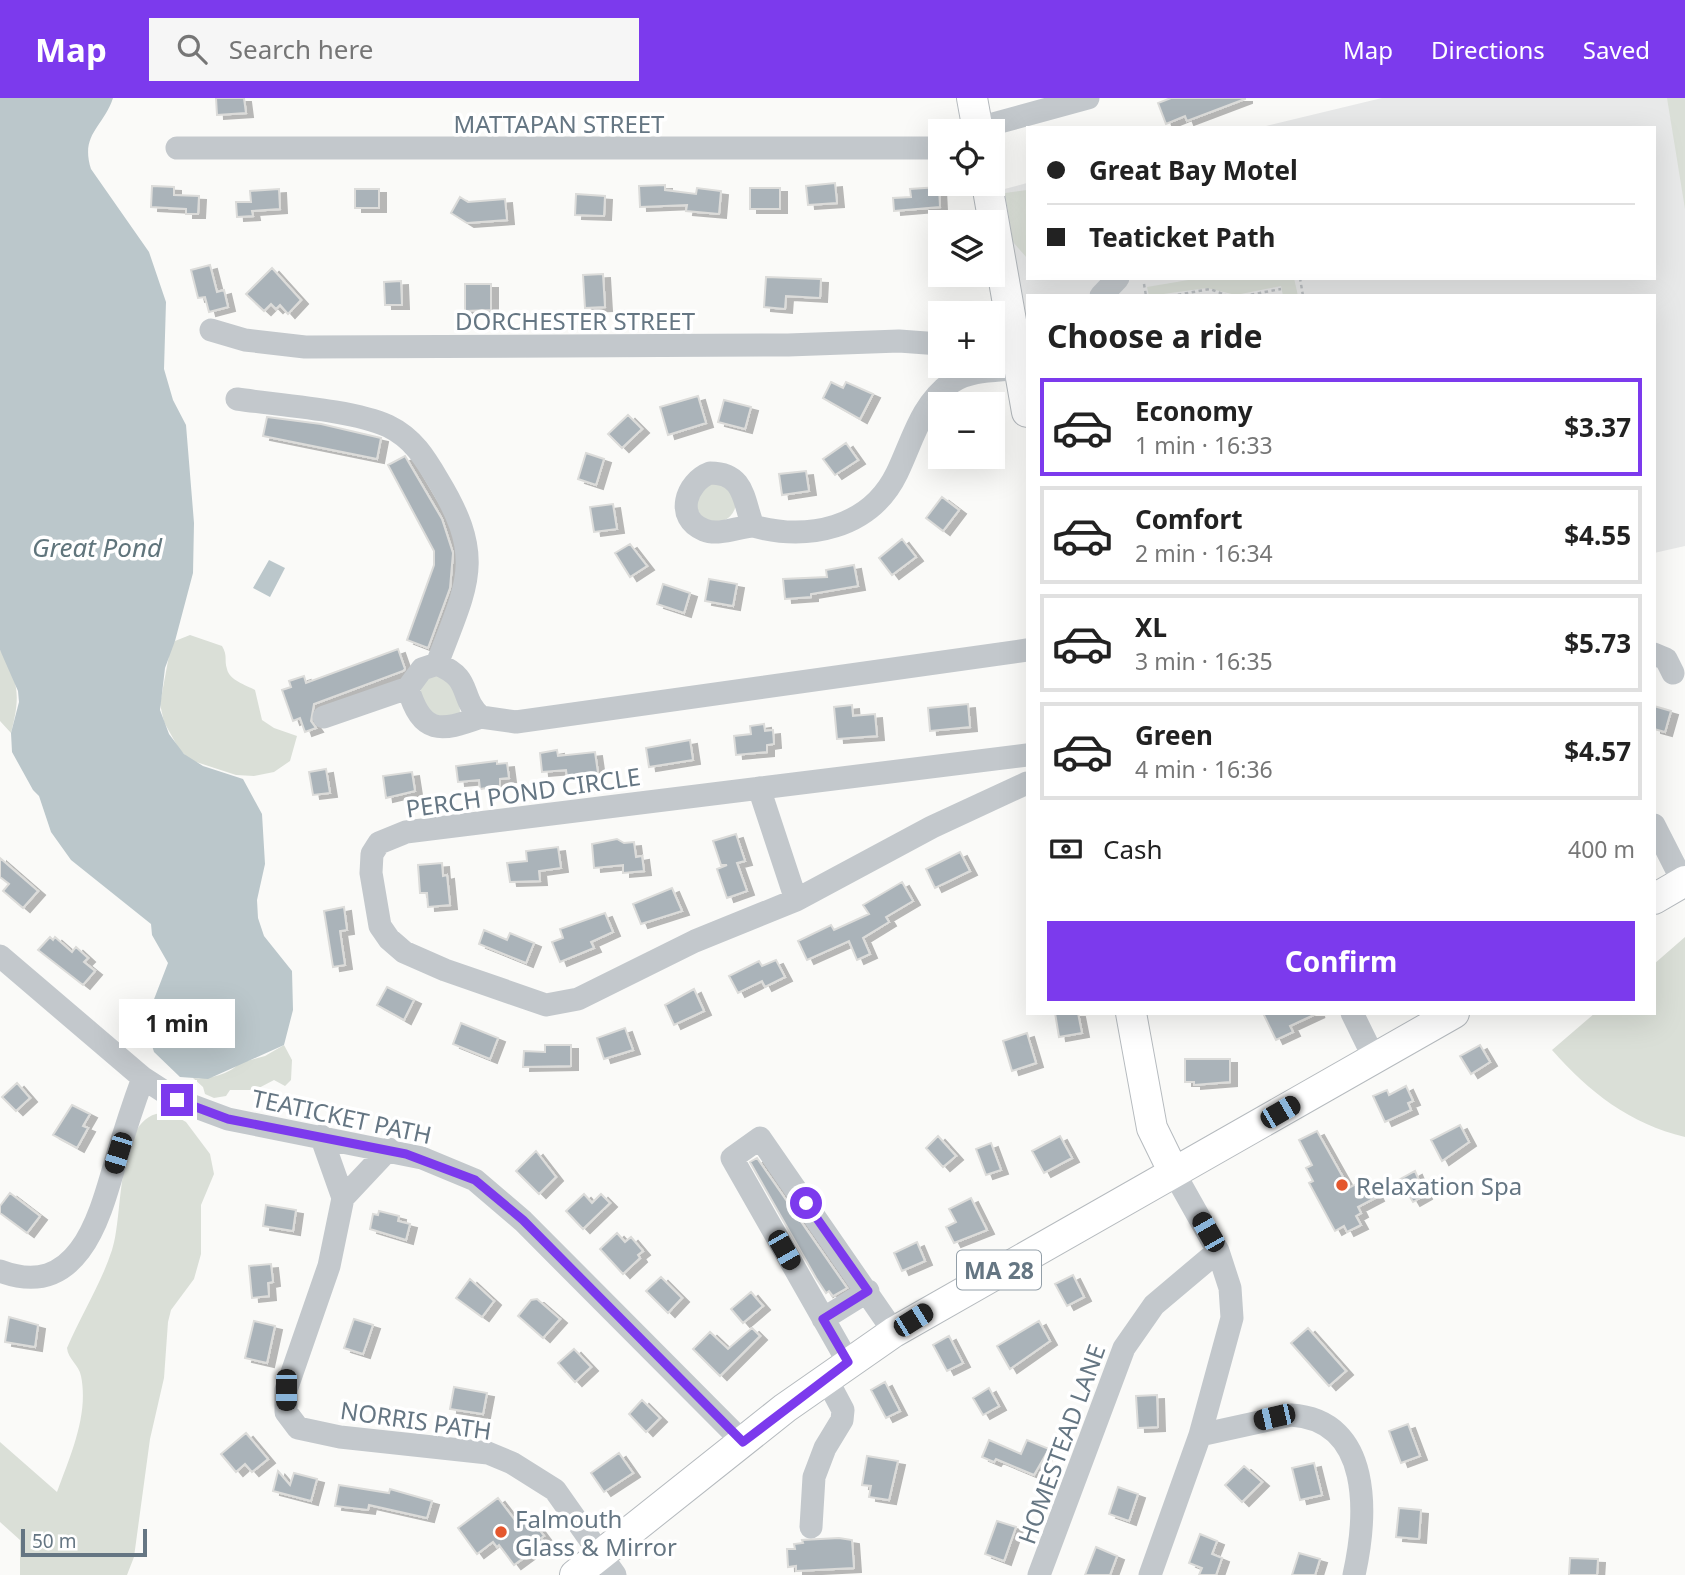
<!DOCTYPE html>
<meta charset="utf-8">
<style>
:root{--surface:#fff;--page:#f6f6f6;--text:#222;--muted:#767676;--line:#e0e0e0;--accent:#7c3aed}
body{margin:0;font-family:"Noto Sans",sans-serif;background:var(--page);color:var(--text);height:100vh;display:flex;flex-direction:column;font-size:26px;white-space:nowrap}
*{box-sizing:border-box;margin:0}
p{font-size:23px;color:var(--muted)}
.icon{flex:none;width:38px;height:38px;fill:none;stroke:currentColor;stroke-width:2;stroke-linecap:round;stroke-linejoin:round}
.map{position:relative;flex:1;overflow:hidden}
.side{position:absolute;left:1026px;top:196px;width:630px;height:721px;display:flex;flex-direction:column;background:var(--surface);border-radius:0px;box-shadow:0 7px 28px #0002}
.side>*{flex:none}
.banner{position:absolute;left:1026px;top:28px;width:630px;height:154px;border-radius:0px;box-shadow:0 7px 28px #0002;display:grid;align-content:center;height:154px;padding:0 21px;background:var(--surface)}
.controls{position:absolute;left:928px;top:21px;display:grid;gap:14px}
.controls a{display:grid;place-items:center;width:77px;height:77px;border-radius:0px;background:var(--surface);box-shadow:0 7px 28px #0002;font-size:35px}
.scale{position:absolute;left:21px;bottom:18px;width:126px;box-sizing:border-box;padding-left:7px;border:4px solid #657683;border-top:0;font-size:19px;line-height:24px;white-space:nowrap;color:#657683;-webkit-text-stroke:5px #fff;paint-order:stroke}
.end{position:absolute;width:32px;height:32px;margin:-16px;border:9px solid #7c3aed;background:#fff;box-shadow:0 0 0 4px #fff}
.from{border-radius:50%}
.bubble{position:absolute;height:49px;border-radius:0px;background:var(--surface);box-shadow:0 7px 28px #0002;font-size:23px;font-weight:700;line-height:49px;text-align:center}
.car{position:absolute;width:21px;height:42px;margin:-21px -10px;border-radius:9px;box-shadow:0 0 5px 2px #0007;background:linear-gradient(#222 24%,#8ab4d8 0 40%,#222 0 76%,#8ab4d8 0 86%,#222 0)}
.banner b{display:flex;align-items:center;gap:24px;height:66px;font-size:26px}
.banner b+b{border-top:2px solid var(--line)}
.banner i{width:18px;height:18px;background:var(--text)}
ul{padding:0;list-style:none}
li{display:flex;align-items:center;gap:21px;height:98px;margin:0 14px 10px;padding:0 7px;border:4px solid var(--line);border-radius:0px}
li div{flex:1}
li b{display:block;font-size:26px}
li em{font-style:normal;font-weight:700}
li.selected{border-color:var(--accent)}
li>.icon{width:63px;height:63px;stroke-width:1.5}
h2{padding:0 21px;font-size:32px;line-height:84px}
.pay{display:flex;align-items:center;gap:18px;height:77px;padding:0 21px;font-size:26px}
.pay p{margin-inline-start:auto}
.cta{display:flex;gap:14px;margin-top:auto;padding:14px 21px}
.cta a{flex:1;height:80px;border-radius:0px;background:var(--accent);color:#fff;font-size:28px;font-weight:700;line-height:80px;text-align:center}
header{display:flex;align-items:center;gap:42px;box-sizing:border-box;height:98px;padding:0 35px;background:var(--accent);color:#fff}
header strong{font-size:33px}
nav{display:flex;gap:38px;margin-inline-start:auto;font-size:24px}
.search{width:490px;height:63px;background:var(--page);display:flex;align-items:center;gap:18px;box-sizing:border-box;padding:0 24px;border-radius:0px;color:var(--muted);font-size:26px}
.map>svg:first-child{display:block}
</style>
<header>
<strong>Map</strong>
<div class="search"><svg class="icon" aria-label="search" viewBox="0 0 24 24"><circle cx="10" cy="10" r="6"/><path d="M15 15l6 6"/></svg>Search here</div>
<nav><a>Map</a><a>Directions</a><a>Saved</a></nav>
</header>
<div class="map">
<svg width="1685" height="1477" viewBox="0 0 1685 1477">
<defs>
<filter id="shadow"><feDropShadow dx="7" dy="4" stdDeviation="0" flood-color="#0004"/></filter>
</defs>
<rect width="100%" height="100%" fill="#fafaf8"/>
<path fill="#e8e9e9" d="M1382,0H1685V448L1654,455V198H1027V269L997,93L1027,85V180H1654V30H1258Z"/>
<path fill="#dadfd7" d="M1667,0H1685V111Z
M1027,92V160L1013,144L1005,95Z
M1200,180H1294L1298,198H1283L1281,188L1236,197L1207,190L1149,198L1147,189Z
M696 404a20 20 0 1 1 40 0a20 20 0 1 1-40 0Z
M190,537L222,548C228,558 224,562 227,571C229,582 246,587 255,592L262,622L274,630L297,638L290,663L274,674L254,678L236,677L190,662L179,651L164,624L160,606L170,552L175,543Z
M0,552C20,584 20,600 11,635L0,623Z
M437,572L459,596L460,615L453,622L425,613L419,586Z
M1685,839V1039C1630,1026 1589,994 1552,952L1595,915H1654V866Z
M284,947L292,962L291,982L285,988L274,982L255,992H230L226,998L214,1000L205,996L203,989L193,980C207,982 231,976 239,965L265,958Z
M160,1015L172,1016L186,1024L210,1056L214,1076L201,1107V1156L194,1181L171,1212L168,1224L164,1280L150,1341L134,1459L127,1477H20V1442L0,1424V1344L57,1394C70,1358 89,1317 81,1278C79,1267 68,1261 67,1250C81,1217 101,1186 112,1152C124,1118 115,1022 160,1015Z"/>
<path fill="#bbc7cb" d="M0,0H113C103,30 80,36 91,71L149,154L166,204L164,271L173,302L186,327L194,425L193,475L175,543L165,570L160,612L169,636L184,656L203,668L243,681L262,716L265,766L257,802L258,820L264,838L292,873L293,912L284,947L208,981L180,979L154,954L147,932L151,909L168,865L152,837L151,826L71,762L51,734L39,698L33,692L12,654L11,635L19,604L18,593L0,552Z
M269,462L285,470L270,499L253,490Z"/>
<path fill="#aab3b9" stroke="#dcdcda" stroke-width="2" filter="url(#shadow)" d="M216,0H244L246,15L217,17Z
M1171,0H1245V1L1187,23L1185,18L1166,26L1158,5Z
M835,85L837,105L808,107L806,88Z
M665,87V92L696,96L697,90L721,93L719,116L686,113L687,107L640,109L639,88Z
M152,88L174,89V97L199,98L198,116H186V111L151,109Z
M939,89L940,109L894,113L893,100L911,99L910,91Z
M750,90H780V111H750Z
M279,91L280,111L252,113L253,118L237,119L236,104H251L250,93Z
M355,91H379V110H355Z
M576,96L605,98L604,118L575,117Z
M460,99L468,104L505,101L507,122L467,125L451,115Z
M210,167L217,194L224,192L228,209L209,214L205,199L198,200L191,172Z
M272,170L301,202L288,216L280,207L276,211L271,206L264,213L246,196Z
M603,176L605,209L585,210L583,177Z
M766,179L821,181L820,200L786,198L785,211L764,209Z
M401,183L402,207H385L384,184Z
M465,186H491V212L465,213Z
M831,284L843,290L846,284L873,296L860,321L823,300Z
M698,298L706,325L668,337L660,309Z
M724,302L751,309L745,331L718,324Z
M628,317L642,331L622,350L608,336Z
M267,319L321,326L381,340L377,361L263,338Z
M846,345L858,362L835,377L823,361Z
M586,355L604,361L596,387L578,381Z
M405,358L442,421L453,455L450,490L428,550L407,542L434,467V453L388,367Z
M806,373L809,393L782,397L779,376Z
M942,399L959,412L943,433L926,420Z
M613,406L617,431L594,434L590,409Z
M902,441L916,459L892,477L879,460Z
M630,446L647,468L630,479L615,455Z
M854,467L858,488L811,496V499L785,501L783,481L827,479L826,472Z
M709,481L737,486L733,508L705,503Z
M663,486L690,495L684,515L657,506Z
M398,551L405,571L403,573L314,606L311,623L316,630L305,634L300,620L293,623L282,592L291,589L289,583L304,578L306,585Z
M968,606L970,629L930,633L928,610Z
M852,607L853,618L875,616L877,638L837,641L834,609Z
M1654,608L1671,613L1665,634L1654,631Z
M764,626L765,633L773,632L774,646L767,647V654L736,657L734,638L751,636L750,628Z
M690,642L693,662L649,669L646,650Z
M557,652L558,658L595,654L598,675L567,679L566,672L542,674L540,655Z
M497,663V666L507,665L509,680L500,681V688L480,691L479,682L458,684L456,668Z
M326,671L330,695L313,697L309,674Z
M412,674L415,693L386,700L383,678Z
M736,736L745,763L737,765L747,793L727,800L717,771L727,767H721L713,743Z
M617,741L624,745L634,744L636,759L642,758L644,773L623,775V767L594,770L592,746Z
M558,749L561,770L539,773L540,783L510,784L507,765L527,763L526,753Z
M960,754L970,773L935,790L926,771Z
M0,760L38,793L23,810L3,793L9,786L0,779Z
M442,765L443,778L447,777L450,807L428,809L427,795H420L418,767Z
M902,784L913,803L886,819L889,824L863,840L870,856L857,862L849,843L807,862L798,843L831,827L834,832L869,816L863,807Z
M672,790L682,813L641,826L633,806Z
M344,809L347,832L340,833L345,867L333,869L324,813Z
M605,815L613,834L591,844L594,850L560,864L552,844L563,840L560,831Z
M484,832L507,842L510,835L534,845L526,865L479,846Z
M50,839L53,842L55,839L72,854L76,849L88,860L84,864L95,873L83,887L38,852Z
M776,862L785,879L765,889L762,883L738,895L729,878L759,863L762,868Z
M387,889L414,902L404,922L377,907Z
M694,891L704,913L674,927L665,907Z
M1055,915H1078L1082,935L1059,939Z
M1263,915H1318L1290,928L1293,934L1276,942Z
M461,925L498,940L490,961L453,946Z
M625,930L633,952L604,961L597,940Z
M1027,935L1036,965L1012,973L1003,943Z
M545,947H571V968L523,969L524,953L545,954Z
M1480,947L1490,964L1471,976L1460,958Z
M1185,961H1230V984L1194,987V984H1185Z
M17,985L30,1000L16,1013L2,999Z
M1406,988L1413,1003L1408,1005L1411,1012L1385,1024L1373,998L1387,992L1389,997Z
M72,1007L90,1016L83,1028L88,1030L77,1050L53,1037Z
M1460,1027L1469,1044L1442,1063L1431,1042Z
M1317,1033L1349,1090L1367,1080L1377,1099L1358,1109L1361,1115L1356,1118L1361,1127L1347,1134L1344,1128L1335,1133L1309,1085L1313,1083L1306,1070L1312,1067L1299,1042Z
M938,1038L956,1058L943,1069L926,1050Z
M1060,1038L1072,1060L1044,1075L1032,1053Z
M991,1045L1001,1072L986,1077L976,1051Z
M536,1053L556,1079L539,1096L516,1073Z
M757,1060L847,1190L833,1198L829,1193L826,1195L816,1180L750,1064Z
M1415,1073L1425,1097L1413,1104L1409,1097L1406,1099L1397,1083Z
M10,1095L40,1118L27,1135L0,1115V1108Z
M584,1096L592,1105L601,1096L610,1105L583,1131L566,1113Z
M971,1100L987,1132L954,1145L946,1129L956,1124L949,1111Z
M266,1107L296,1112L293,1133L263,1128Z
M379,1113L399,1118L398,1123L410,1126L406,1142L370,1131L373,1116L378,1117Z
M617,1135L625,1144L631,1139L643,1153L638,1157L640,1160L623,1176L600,1151Z
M917,1144L925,1163L902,1173L894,1155Z
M271,1166L273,1184L268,1185L269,1198L252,1200L249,1168Z
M1073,1177L1084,1199L1067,1208L1055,1186Z
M661,1179L682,1200L668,1215L646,1193Z
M470,1181L494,1203L482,1219L456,1200Z
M751,1194L763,1208L743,1225L731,1211Z
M537,1201L560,1221L543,1240L518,1218L531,1202Z
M9,1219L38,1227L35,1249L5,1244Z
M354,1221L373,1227L363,1256L344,1250Z
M254,1223L275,1228L267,1265L245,1260Z
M1039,1223L1050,1243L1010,1271L997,1248Z
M752,1230L760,1238L720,1278L693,1251L710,1234L728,1251Z
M1308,1230L1346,1273L1329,1288L1291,1245Z
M949,1238L963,1265L947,1273L933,1247Z
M574,1251L591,1269L575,1284L558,1265Z
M885,1284L900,1313L886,1320L871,1292Z
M454,1289L487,1295L483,1316L450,1311Z
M989,1290L999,1308L983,1317L973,1300Z
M1157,1297L1158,1329L1138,1330L1136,1298Z
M642,1302L660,1320L646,1334L629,1316Z
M1408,1326L1420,1358L1401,1365L1389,1333Z
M246,1335L268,1361L252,1374L245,1366L236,1374L221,1356Z
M989,1342L1021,1356L1027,1342L1049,1351L1034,1377L996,1361L994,1364L982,1359Z
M619,1355L633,1375L604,1394L591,1375Z
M867,1358L898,1363L889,1402L869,1399L871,1388L862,1387Z
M1314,1365L1322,1397L1300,1402L1292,1370Z
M1244,1368L1262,1384L1242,1404L1225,1387Z
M278,1373L290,1387L294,1375L317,1381L311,1403L273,1393Z
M339,1387L389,1395L390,1391L432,1403L427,1420L369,1407L368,1412L335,1408Z
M1118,1389L1138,1396L1129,1423L1109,1416Z
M498,1400L518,1426L529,1418L544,1438L541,1440L544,1445L514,1467L499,1447L497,1449L493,1444L477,1456L458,1430Z
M1399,1410L1421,1412L1419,1441L1396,1439Z
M997,1423L1016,1429L1004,1463L985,1456Z
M1200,1436L1217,1443L1212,1456L1222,1460L1216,1477H1199L1202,1470L1189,1465Z
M839,1440L852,1442L854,1470L796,1473V1468L788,1469L787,1451H795L794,1446L803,1445L802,1442Z
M1096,1449L1117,1458L1110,1477H1085Z
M1299,1455L1320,1461L1315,1477H1292Z
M1570,1460L1598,1461L1597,1477H1569Z"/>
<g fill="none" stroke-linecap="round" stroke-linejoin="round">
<defs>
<path id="major" d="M972,0L978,33
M987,86L1027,314
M1654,801L1685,783
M1131,915L1152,1030L1173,1073
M575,1477L785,1310L894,1234L1454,915"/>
</defs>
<use href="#major" stroke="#b5babe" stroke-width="32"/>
<path stroke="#bbbfc2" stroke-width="2.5" stroke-dasharray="3.5 3.5" stroke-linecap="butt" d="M1300,180L1303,198
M1144,186L1146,198
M1171,198L1210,191L1228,198
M1244,198L1281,191"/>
<path stroke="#c3c8cc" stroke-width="23" d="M978,30L1088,0
M177,50H940
M1101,198L1118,180
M211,232L245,242L305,249L788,247L899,243L940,246
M992,241L1014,239
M237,301C278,307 353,312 388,328C413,340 425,360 438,382C486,461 467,486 437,566
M710,375C745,375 743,402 753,428C738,429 719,438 704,432C674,420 686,384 710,375Z
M753,428C807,443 870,431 897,375C913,342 920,307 952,284C971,271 998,273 1020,270
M1654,556L1666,561L1673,575
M437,566C474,581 458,599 481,619C440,634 422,637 408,590L422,571Z
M324,619L408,590
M481,619L516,624L1027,552
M1027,657L406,734L379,745L372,756L371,775L380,828L389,841L404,854L445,872L546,907L578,901L695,843L796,802L932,729L1027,685
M759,690L796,802
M1654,727L1683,784
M0,858L143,980L177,1002L228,1021L422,1060L475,1082L523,1123L743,1344
M1352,915L1374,960
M321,1038L343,1100
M389,1051L343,1100L329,1168L286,1292V1314L298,1330L340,1339L488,1355L512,1365L555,1392L615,1477
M0,1173C79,1203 100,1118 116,1062C124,1035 133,1007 143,980
M823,1221L868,1193
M848,1264L732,1060L760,1040L894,1234
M1200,1337L1232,1220L1230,1190L1218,1153
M811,1429L814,1379L825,1350L842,1322L843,1312L826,1280
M1039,1477L1124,1250L1154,1207L1218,1153L1173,1073
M1150,1477L1200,1337L1291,1317C1373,1322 1367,1418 1354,1477"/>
<use href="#major" stroke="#fff" stroke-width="30"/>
</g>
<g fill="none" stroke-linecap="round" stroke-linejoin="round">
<path stroke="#7c3aed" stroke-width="9" d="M177,1002L228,1021L406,1056L475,1082L523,1122L743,1344L848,1264L823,1221L868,1193L806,1105"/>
</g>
<g fill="#e4572e" stroke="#fff" stroke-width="2.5">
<circle cx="1342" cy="1087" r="7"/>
<circle cx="501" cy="1434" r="7"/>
</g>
<g text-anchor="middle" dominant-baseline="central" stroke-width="7" stroke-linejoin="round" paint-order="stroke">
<rect fill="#fff" stroke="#939fa8" stroke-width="2" x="957" y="1152.5" width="84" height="39" rx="5"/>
<g font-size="23" font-weight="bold" fill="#657683">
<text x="999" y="1172">MA 28</text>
</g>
<g font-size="24" fill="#657683" stroke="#fff">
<text x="559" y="25">MATTAPAN STREET</text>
<text x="575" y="222">DORCHESTER STREET</text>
<text transform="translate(523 694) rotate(-8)">PERCH POND CIRCLE</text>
<text transform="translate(342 1018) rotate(12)">TEATICKET PATH</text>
<text transform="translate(416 1322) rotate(8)">NORRIS PATH</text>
<text transform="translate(1061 1346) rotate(-70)">HOMESTEAD LANE</text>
</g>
<g font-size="24" fill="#657683" stroke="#fff" text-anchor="start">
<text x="1356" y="1087">Relaxation Spa</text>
<text x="515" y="1420">Falmouth<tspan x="515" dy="28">Glass &amp; Mirror</tspan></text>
</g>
<g font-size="26" font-style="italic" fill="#60757c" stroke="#fff">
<text x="97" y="449">Great Pond</text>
</g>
</g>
</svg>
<div class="controls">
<a><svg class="icon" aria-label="locate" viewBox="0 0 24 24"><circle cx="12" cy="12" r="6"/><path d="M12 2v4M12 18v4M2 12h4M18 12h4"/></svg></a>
<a><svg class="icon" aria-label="layers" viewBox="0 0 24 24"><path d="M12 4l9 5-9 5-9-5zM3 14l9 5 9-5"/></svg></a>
<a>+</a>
<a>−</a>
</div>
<div class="scale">50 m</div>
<i class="end from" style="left:806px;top:1105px"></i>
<i class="end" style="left:177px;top:1002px"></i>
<div class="bubble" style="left:119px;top:901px;width:116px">1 min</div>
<i class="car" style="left:1280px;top:1014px;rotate:60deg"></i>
<i class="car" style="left:118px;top:1055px;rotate:197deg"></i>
<i class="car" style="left:1208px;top:1134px;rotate:330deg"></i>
<i class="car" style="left:784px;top:1152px;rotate:150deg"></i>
<i class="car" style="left:913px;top:1222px;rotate:58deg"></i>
<i class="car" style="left:286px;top:1292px;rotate:180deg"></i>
<i class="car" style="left:1274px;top:1319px;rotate:257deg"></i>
<div class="banner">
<b><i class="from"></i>Great Bay Motel</b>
<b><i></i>Teaticket Path</b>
</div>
<section class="side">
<h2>Choose a ride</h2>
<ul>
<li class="selected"><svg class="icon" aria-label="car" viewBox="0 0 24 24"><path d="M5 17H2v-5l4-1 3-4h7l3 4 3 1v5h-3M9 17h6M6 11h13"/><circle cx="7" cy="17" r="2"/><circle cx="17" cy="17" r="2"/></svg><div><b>Economy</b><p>1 min · 16:33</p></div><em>$3.37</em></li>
<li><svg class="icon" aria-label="car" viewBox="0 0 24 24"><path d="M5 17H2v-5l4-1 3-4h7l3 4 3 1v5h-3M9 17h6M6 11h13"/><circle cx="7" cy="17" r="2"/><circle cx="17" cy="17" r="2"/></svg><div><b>Comfort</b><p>2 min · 16:34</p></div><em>$4.55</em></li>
<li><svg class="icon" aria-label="car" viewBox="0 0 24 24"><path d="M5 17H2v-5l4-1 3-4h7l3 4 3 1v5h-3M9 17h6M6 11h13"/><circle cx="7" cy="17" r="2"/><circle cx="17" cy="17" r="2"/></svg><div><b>XL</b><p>3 min · 16:35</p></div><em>$5.73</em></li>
<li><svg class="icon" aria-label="car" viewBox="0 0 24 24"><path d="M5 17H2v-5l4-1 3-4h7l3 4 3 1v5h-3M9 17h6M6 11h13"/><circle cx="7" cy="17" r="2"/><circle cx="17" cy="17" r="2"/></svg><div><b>Green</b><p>4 min · 16:36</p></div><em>$4.57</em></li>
</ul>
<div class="pay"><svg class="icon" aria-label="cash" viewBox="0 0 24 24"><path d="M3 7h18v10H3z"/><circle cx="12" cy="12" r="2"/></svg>Cash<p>400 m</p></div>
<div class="cta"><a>Confirm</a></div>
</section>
</div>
